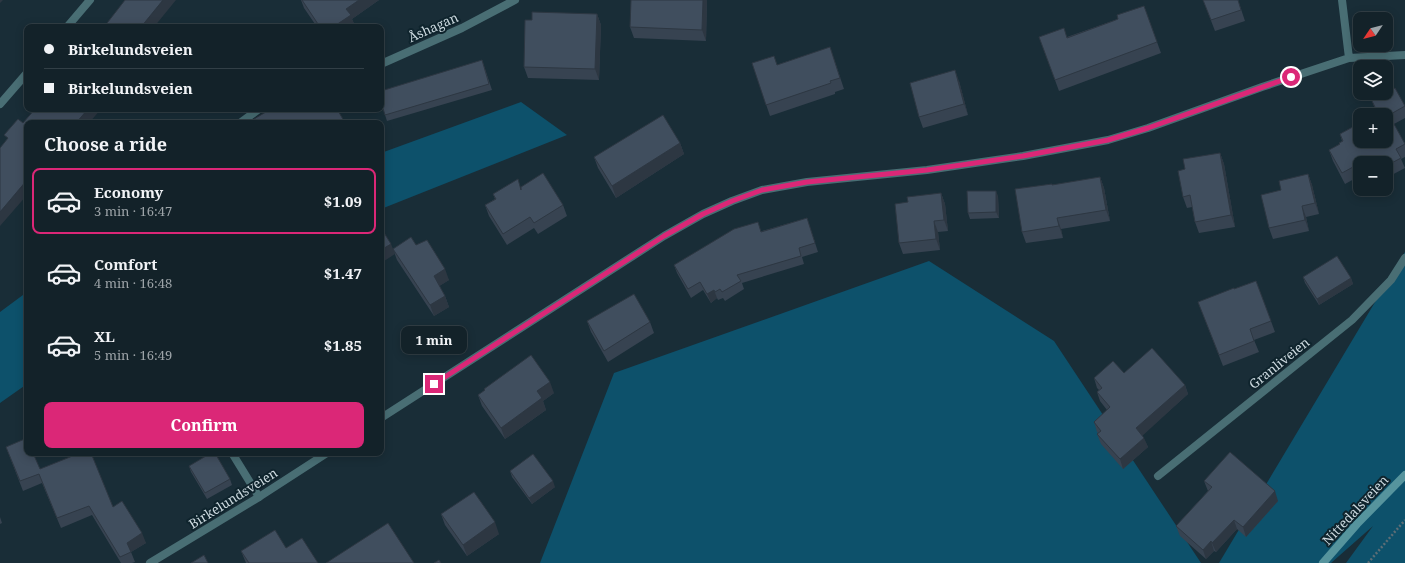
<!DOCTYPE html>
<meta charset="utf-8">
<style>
:root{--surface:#132229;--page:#202f35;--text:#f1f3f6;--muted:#9da4a8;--line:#323f46;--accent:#db2777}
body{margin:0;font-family:"Noto Serif",serif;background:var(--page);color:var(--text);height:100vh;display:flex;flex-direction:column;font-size:15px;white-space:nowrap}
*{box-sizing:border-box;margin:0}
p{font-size:13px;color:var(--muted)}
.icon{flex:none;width:22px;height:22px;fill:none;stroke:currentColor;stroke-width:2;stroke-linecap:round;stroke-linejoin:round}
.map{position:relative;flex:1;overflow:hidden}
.side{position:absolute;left:24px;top:120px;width:360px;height:336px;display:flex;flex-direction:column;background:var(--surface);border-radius:8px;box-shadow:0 2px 10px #0003,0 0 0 1px var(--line)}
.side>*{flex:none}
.hud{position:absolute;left:24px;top:24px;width:360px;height:88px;border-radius:8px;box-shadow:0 2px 10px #0003,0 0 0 1px var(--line);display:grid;align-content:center;height:88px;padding:0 20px;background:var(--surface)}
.needle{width:26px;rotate:235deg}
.fabs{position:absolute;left:1353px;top:12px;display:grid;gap:8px}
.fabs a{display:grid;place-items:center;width:40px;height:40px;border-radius:8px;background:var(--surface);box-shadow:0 2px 10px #0003,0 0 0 1px var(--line);font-size:20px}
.end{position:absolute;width:18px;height:18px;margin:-9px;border:5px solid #db2777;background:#fff;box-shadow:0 0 0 2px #fff}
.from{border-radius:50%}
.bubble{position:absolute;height:28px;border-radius:8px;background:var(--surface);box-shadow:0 2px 10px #0003,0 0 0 1px var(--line);font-size:13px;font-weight:700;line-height:28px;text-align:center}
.hud b{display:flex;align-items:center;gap:14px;height:38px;font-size:15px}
.hud b+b{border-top:1px solid var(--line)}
.hud i{width:10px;height:10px;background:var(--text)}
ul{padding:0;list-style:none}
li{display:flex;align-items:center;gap:12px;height:66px;margin:0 8px 6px;padding:0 12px;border:2px solid transparent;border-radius:8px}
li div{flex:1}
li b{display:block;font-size:15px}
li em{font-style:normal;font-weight:700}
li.selected{border-color:var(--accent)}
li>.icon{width:36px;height:36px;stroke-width:1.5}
h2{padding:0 20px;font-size:18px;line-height:48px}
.action{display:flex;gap:8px;margin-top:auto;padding:8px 20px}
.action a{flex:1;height:46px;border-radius:8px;background:var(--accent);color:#fff;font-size:16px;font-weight:700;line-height:46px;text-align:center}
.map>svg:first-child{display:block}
</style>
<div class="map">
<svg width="1405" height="563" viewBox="0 0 1405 563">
<rect width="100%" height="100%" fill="#192d37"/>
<path fill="#0d516b" d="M521,102L567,135L381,209V153Z
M1405,252V563H1346L1373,526L1331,563H1219Z
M929,261L1054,341L1201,563H540L614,373Z
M27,292V384L0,403V312Z"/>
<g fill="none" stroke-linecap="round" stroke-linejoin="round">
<path stroke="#5d6e76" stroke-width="2.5" stroke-dasharray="2 2" stroke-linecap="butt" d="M1368,563L1405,520"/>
<path stroke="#496e74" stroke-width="8" d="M232,453L259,497"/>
<path stroke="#496e74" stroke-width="8" d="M1342,0L1349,58
M67,27L90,0
M381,64L462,28L515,0
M0,104L27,73
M240,123L259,109
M381,418L664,236L703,214L732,201L762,190L807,182L927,170L1023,156L1108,140L1148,128L1262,87L1349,58L1405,55
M1158,476L1352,320L1391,280L1405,258
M150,563L259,497L327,453"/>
<path stroke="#56949d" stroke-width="8" d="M1323,563L1357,524L1405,475"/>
</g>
<path fill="#374351" d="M301,0H379L352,19L355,26L353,27H317L304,8Z
M707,0L706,41L634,38L630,27Z
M1203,0H1238L1245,21L1215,31Z
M1144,6L1161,53L1059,91L1039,37H1067L1118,19Z
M597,14L601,25L599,80L528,78L524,67L532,20Z
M830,47L844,89L835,92V94L770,116L752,63L777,65Z
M482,60L492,90L387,121L385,115Z
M959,81L968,115L923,128L919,117Z
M1372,101L1405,106V118L1394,124L1405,144V157L1401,159L1405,168L1386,178V163H1360V181L1359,182L1356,178L1345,184L1333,161L1329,150L1340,144L1342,141L1340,134L1377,114Z
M680,143L684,154L616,198L598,168L594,157Z
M1220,153L1224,164L1235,227L1199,233L1195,222L1192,207L1187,208L1183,197L1185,169Z
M1308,174L1312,185L1319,214L1306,217L1309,231L1273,239L1269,228L1281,190Z
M1100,177L1104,188L1110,221L1061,229L1063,238L1026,243L1022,232L1052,185Z
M521,188L563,205L567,216L538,234L534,228L507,245L489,216L485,205L495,199L493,194Z
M941,193L945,204L948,231L938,232L940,250L903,254L899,243L908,202Z
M998,196L999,218L970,219L968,213Z
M807,218L818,252L802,257L804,264L742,283L744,289L725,301L723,298L718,300L717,298L711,303L703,290L691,298L677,273L674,265L762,231Z
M416,245L449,280L439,286L445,296L449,307L434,316L397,260L393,249Z
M1303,277L1351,278L1353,284L1319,305L1305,283Z
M1256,281L1275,332L1254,340L1259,352L1223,366L1198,302L1234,289Z
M587,321L650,322L654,333L608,362L591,332Z
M1124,373L1185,385L1188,394L1142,435L1148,447L1123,469L1101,444L1097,434L1098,433L1097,432L1094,422L1107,410L1100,401L1097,392L1099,390L1097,388L1094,378Z
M484,389L554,393L543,401L546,410L505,439L482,406L478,395L485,390Z
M6,447L40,469L113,507L146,543L131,552L135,562L132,563H121L92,515L61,528L42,483L23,491Z
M189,466L230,479L232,485L207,499L191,472Z
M510,471L555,487L532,504L512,477Z
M1204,481L1278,501L1246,537L1237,529L1216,552L1214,551L1206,559L1180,536L1176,526L1208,491Z
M441,514L499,534L467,556L445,525Z
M0,517L2,523L0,524Z
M286,548L318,563H246L241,551Z"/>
<path fill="#2d3742" d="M0,0H3L0,3Z
M163,0H176L154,27H141Z
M359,0H379L352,19L355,26L353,27H333L346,9Z
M703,0H707L706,41L702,30Z
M597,14L601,25L599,80L595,69Z
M955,70L959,81L968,115L964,104Z
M88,109H101L89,123H76Z
M680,143L684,154L616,198L612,186Z
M1220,153L1224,164L1235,227L1231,215Z
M1308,174L1312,185L1319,214L1315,203Z
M1100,177L1104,188L1110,221L1106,210Z
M27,180V195L0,226V212Z
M996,191L998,196L999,218L996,212Z
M941,193L945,204L948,231L944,220Z
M1302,206L1306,217L1309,231L1305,220Z
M1057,218L1061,229L1063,238L1059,226Z
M934,221L938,232L940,250L936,239Z
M391,244L395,254L381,263V250Z
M445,269L449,280L438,287L434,276Z
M1351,278L1353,284L1319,305L1317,299Z
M714,290L717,298L711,303L707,294Z
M445,296L449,307L434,316L430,305Z
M550,382L554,393L543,401L546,410L505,439L501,428L537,391Z
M1185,385L1188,394L1140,438L1136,428Z
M1144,438L1148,447L1123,469L1120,459Z
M553,481L555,487L532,504L529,498Z
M1275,491L1278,501L1246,537L1243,527Z
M1234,520L1237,529L1216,552L1212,543Z
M495,522L499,534L467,556L463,545Z
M142,533L146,543L131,552L127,543Z
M1211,541L1214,551L1206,559L1203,550Z"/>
<path fill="#404e5e" stroke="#2d3742" d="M125,0H163L141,27H104Z
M302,0H359L346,9L351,15L333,27H322V26L320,27Z
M631,0H703L702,30L630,27Z
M1203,0H1238L1241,10L1211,20Z
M1144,6L1157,42L1055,80L1039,37L1064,28L1067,38L1113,21L1118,19L1117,15Z
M532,12L597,14L595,69L524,67L525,20H532Z
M830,47L840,78L830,81L831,83L766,105L752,63L774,56L777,65Z
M482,60L489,84L385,115L381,102V91Z
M955,70L964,104L919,117L910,83Z
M1395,88L1405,106L1389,115L1405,144L1396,149L1401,158L1386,166V163H1360V172L1359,170L1355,172L1353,167L1342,173L1329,150L1340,144L1339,143L1343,141L1340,134L1360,123V141H1386V115H1374L1378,113L1372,101Z
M35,109H88L76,123H27V180L0,212V148L8,138L4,135L18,119L23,123Z
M271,109L273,111L276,109H337L344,121L340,123H247Z
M663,115L680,143L612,186L594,157Z
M1220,153L1231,215L1195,222L1190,195L1183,197L1178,171L1185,169L1183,159Z
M543,173L563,205L534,223L530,217L503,234L485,205L496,199L493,194L518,179L521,190V187Z
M1308,174L1315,203L1302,206L1305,220L1269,228L1261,195L1281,190L1279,181Z
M1100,177L1106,210L1057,218L1059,226L1022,232L1015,189L1052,184V185Z
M967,191H996V212L968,213Z
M941,193L944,220L934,221L936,239L899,243L895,204L908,202L907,197Z
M807,218L815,243L799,248L801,256L737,275L741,281L722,292L720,289L715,292L714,290L707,294L700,282L688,289L674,265L734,229L758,222L761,232Z
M381,228L391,244L381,250Z
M411,237L416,245L427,240L445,269L434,276L445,296L430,305L393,249Z
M1337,256L1351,278L1317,299L1303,277Z
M1256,281L1271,321L1250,329L1254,341L1219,355L1198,302L1234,288V289Z
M634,294L650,322L604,351L587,321Z
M1152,348L1185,385L1136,428L1144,438L1120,459L1097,434L1101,431L1094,422L1110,407L1097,392L1102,388L1094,378L1113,361L1124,373Z
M531,355L550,382L537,391L542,398L501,428L478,395L485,390L484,389Z
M27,438V453H33L40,469L80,453H91L113,507L122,501L142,533L127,543L131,552L120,557L89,506L57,518L39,474L20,481L6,447Z
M1230,452L1275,491L1243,527L1234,520L1212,543L1211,541L1203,550L1176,526L1212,487L1204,481Z
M211,453H215L230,479L205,493L189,466Z
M533,454L553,481L529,498L510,471Z
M474,492L495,522L463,545L441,514Z
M388,523L414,563H326Z
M275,530L286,548L302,538L318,563H249L241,551Z
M204,555L208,563H191Z
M439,560L441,563H434Z"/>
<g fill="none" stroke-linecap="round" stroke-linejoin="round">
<path stroke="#db2777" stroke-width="5" d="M434,384L664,236L703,214L732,201L762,190L807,182L927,170L1023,156L1108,140L1148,128L1291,77"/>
</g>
<g text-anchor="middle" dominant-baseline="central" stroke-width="4" stroke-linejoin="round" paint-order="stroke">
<g font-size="13" fill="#ccd9df" stroke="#0f242d">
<text transform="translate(433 27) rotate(-24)">Åshagan</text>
<text transform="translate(1279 363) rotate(-39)">Granliveien</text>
<text transform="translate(233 498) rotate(-32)">Birkelundsveien</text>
<text transform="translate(1355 510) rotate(-47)">Nittedalsveien</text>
</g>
</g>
</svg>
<div class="fabs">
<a><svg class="needle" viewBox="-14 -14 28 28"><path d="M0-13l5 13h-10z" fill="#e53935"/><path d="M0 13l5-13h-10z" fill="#9da4a8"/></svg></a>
<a><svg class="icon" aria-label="layers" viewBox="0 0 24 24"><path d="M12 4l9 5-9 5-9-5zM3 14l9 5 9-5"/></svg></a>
<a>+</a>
<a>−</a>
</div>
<i class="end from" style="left:1291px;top:77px"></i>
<i class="end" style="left:434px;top:384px"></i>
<div class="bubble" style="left:401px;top:326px;width:66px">1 min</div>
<div class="hud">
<b><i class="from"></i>Birkelundsveien</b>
<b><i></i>Birkelundsveien</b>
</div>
<section class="side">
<h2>Choose a ride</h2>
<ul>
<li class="selected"><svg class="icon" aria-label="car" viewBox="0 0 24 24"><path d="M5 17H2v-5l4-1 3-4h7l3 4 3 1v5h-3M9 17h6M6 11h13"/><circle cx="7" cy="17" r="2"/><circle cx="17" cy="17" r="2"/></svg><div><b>Economy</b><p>3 min · 16:47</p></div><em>$1.09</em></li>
<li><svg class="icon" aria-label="car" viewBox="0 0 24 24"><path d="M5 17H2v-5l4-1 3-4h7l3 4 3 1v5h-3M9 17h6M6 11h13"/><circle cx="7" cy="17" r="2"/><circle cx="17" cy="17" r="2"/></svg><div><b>Comfort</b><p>4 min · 16:48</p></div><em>$1.47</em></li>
<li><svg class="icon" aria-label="car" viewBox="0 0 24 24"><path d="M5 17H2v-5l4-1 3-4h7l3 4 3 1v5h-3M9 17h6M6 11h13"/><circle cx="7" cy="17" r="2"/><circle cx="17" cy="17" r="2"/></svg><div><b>XL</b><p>5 min · 16:49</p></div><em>$1.85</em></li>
</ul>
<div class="action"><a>Confirm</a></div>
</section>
</div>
